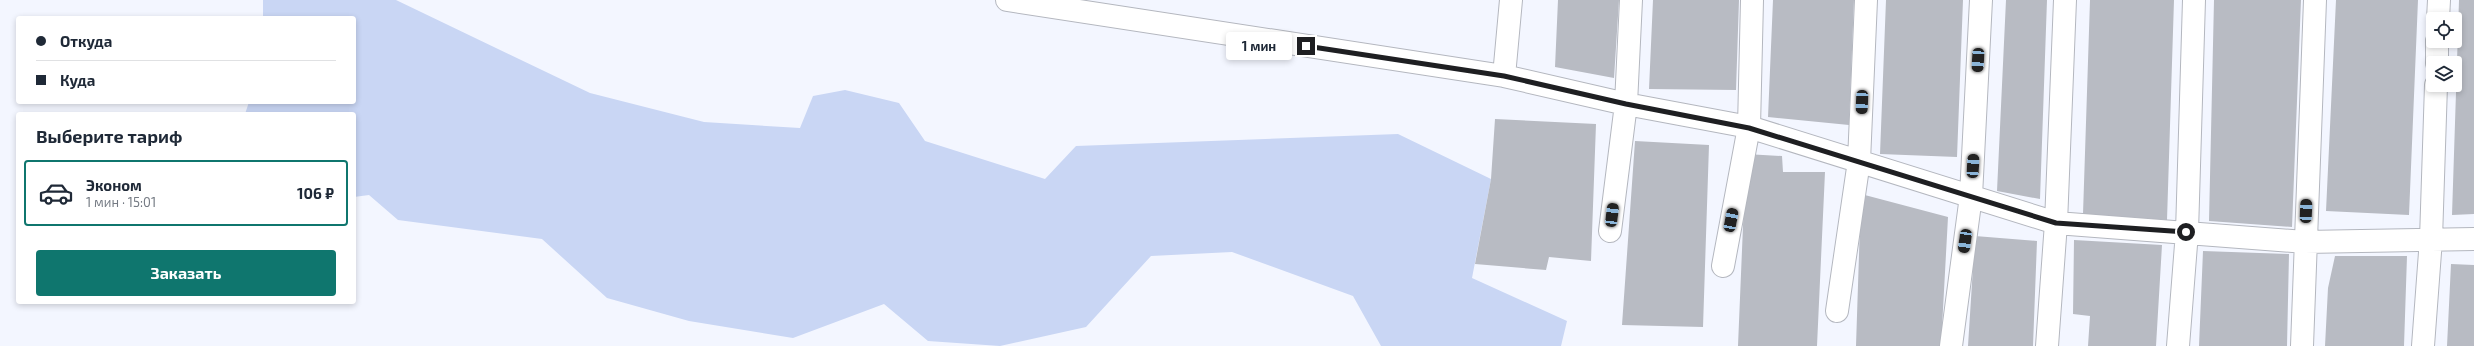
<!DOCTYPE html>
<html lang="ru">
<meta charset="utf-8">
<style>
:root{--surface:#fff;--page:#f2f2f3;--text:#1f2937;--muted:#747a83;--line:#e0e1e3;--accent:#0f766e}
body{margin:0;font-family:"Exo 2",sans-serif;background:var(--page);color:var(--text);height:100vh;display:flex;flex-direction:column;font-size:15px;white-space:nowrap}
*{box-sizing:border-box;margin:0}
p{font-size:13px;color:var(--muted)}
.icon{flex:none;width:22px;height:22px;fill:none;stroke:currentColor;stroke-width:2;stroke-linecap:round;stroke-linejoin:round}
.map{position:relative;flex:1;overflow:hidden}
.side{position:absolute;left:16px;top:112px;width:340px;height:192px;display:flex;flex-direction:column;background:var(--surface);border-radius:4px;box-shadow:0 2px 6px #0003}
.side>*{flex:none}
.guide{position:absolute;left:16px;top:16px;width:340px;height:88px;border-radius:4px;box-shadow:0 2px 6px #0003;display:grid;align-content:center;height:88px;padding:0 20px;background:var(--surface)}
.controls{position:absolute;left:2426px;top:12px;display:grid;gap:8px}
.controls a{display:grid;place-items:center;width:36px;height:36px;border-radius:4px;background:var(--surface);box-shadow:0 2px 6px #0003;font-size:20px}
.end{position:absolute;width:18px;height:18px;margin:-9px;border:5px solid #1e1f22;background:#fff;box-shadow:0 0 0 2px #fff}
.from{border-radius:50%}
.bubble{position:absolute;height:28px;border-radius:4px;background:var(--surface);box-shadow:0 2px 6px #0003;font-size:13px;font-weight:700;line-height:28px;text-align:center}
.car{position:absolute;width:12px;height:24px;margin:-12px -6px;border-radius:5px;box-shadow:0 0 3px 1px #0007;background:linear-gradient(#222 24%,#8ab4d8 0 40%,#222 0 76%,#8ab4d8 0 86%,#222 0)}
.guide b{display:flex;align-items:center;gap:14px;height:38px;font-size:15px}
.guide b+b{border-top:1px solid var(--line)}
.guide i{width:10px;height:10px;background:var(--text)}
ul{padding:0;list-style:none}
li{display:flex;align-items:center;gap:12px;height:66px;margin:0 8px 6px;padding:0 12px;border:2px solid transparent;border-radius:4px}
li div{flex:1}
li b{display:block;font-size:15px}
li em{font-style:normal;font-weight:700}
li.current{border-color:var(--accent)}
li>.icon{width:36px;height:36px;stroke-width:1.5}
h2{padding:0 20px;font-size:18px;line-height:48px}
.cta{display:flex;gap:8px;margin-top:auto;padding:8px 20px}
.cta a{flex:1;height:46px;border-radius:4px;background:var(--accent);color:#fff;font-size:16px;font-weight:700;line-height:46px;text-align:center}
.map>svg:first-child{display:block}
</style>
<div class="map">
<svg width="2474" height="346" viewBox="0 0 2474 346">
<rect width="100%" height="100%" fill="#f3f6ff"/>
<path fill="#c9d6f4" d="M263,0H396L590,93L704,122L800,128L813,96L845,90L899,103L925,141L1045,179L1076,146L1398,134L1491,179L1472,278L1567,321L1561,346H1381L1353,296L1232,252L1151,256L1086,327L1000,346L928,341L884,304L793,338L689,321L607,298L542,239L398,220L369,195L354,197V114H245L249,102H354V18H263Z"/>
<path fill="#b8bbc3" d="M1558,0H1619L1614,78L1555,67Z
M1653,0H1739L1736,90L1649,89Z
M1773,0H1854L1849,125L1768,117Z
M1886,0H1963L1957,157L1880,154Z
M2006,0H2047L2040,199L1997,191Z
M2090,0H2174L2167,220L2083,214Z
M2214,0H2301L2292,227L2209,221Z
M2336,0H2418L2409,215L2326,211Z
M2459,0H2474V214L2452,215Z
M1495,119L1596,124L1591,261L1549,257L1546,270L1475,264L1491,179Z
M1635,141L1709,145L1703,327L1622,325Z
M1746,154L1782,156L1783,172H1825L1817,346H1738Z
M1861,194L1948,217L1941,346H1856Z
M1975,236L2037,241L2033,346H1968Z
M2074,240L2162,245L2156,346H2088L2090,316L2073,314Z
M2203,251L2289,254L2287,346H2199Z
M2335,256H2407L2404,346H2325L2328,288Z
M2451,264L2474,265V346H2447Z"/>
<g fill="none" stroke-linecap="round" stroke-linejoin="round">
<defs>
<path id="minor" d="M1007,0L1504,76L1626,104L1749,127L2056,223L2305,242L2474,239
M2438,19L2439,0
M2437,63V41
M1504,76L1511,0
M1610,231L1626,104L1631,0
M1723,266L1749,127L1752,0
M1837,311L1859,161L1866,0
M1951,346L1971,196L1981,0
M2047,346L2056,223L2065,0
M2178,346L2187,232L2194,0
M2302,346L2315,0
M2423,346L2431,239L2436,85"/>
</defs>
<use href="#minor" stroke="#b4b7bf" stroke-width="24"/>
<use href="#minor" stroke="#fff" stroke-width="22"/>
</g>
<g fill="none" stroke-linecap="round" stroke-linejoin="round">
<path stroke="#1e1f22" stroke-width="5" d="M1306,46L1504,76L1626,104L1749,128L2056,223L2186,232"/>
</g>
</svg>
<div class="controls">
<a><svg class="icon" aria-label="locate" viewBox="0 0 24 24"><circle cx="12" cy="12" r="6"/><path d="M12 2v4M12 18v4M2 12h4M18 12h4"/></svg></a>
<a><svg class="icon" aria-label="layers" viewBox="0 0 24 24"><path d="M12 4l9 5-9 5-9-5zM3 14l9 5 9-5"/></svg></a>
</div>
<i class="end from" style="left:2186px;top:232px"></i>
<i class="end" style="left:1306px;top:46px"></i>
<div class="bubble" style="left:1226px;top:32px;width:66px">1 мин</div>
<i class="car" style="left:1978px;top:60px;rotate:183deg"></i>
<i class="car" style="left:1862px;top:102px;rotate:182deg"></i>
<i class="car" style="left:1973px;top:166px;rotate:3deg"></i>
<i class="car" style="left:2306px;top:211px;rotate:2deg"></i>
<i class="car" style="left:1612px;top:215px;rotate:7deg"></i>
<i class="car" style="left:1731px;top:220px;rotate:11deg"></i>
<i class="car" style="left:1965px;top:241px;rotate:188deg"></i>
<div class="guide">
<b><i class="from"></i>Откуда</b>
<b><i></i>Куда</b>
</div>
<section class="side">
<h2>Выберите тариф</h2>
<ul>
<li class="current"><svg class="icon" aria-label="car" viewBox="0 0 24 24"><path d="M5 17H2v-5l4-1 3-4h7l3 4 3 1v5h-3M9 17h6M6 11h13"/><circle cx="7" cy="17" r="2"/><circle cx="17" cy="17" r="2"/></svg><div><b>Эконом</b><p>1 мин · 15:01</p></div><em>106 ₽</em></li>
</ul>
<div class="cta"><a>Заказать</a></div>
</section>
</div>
